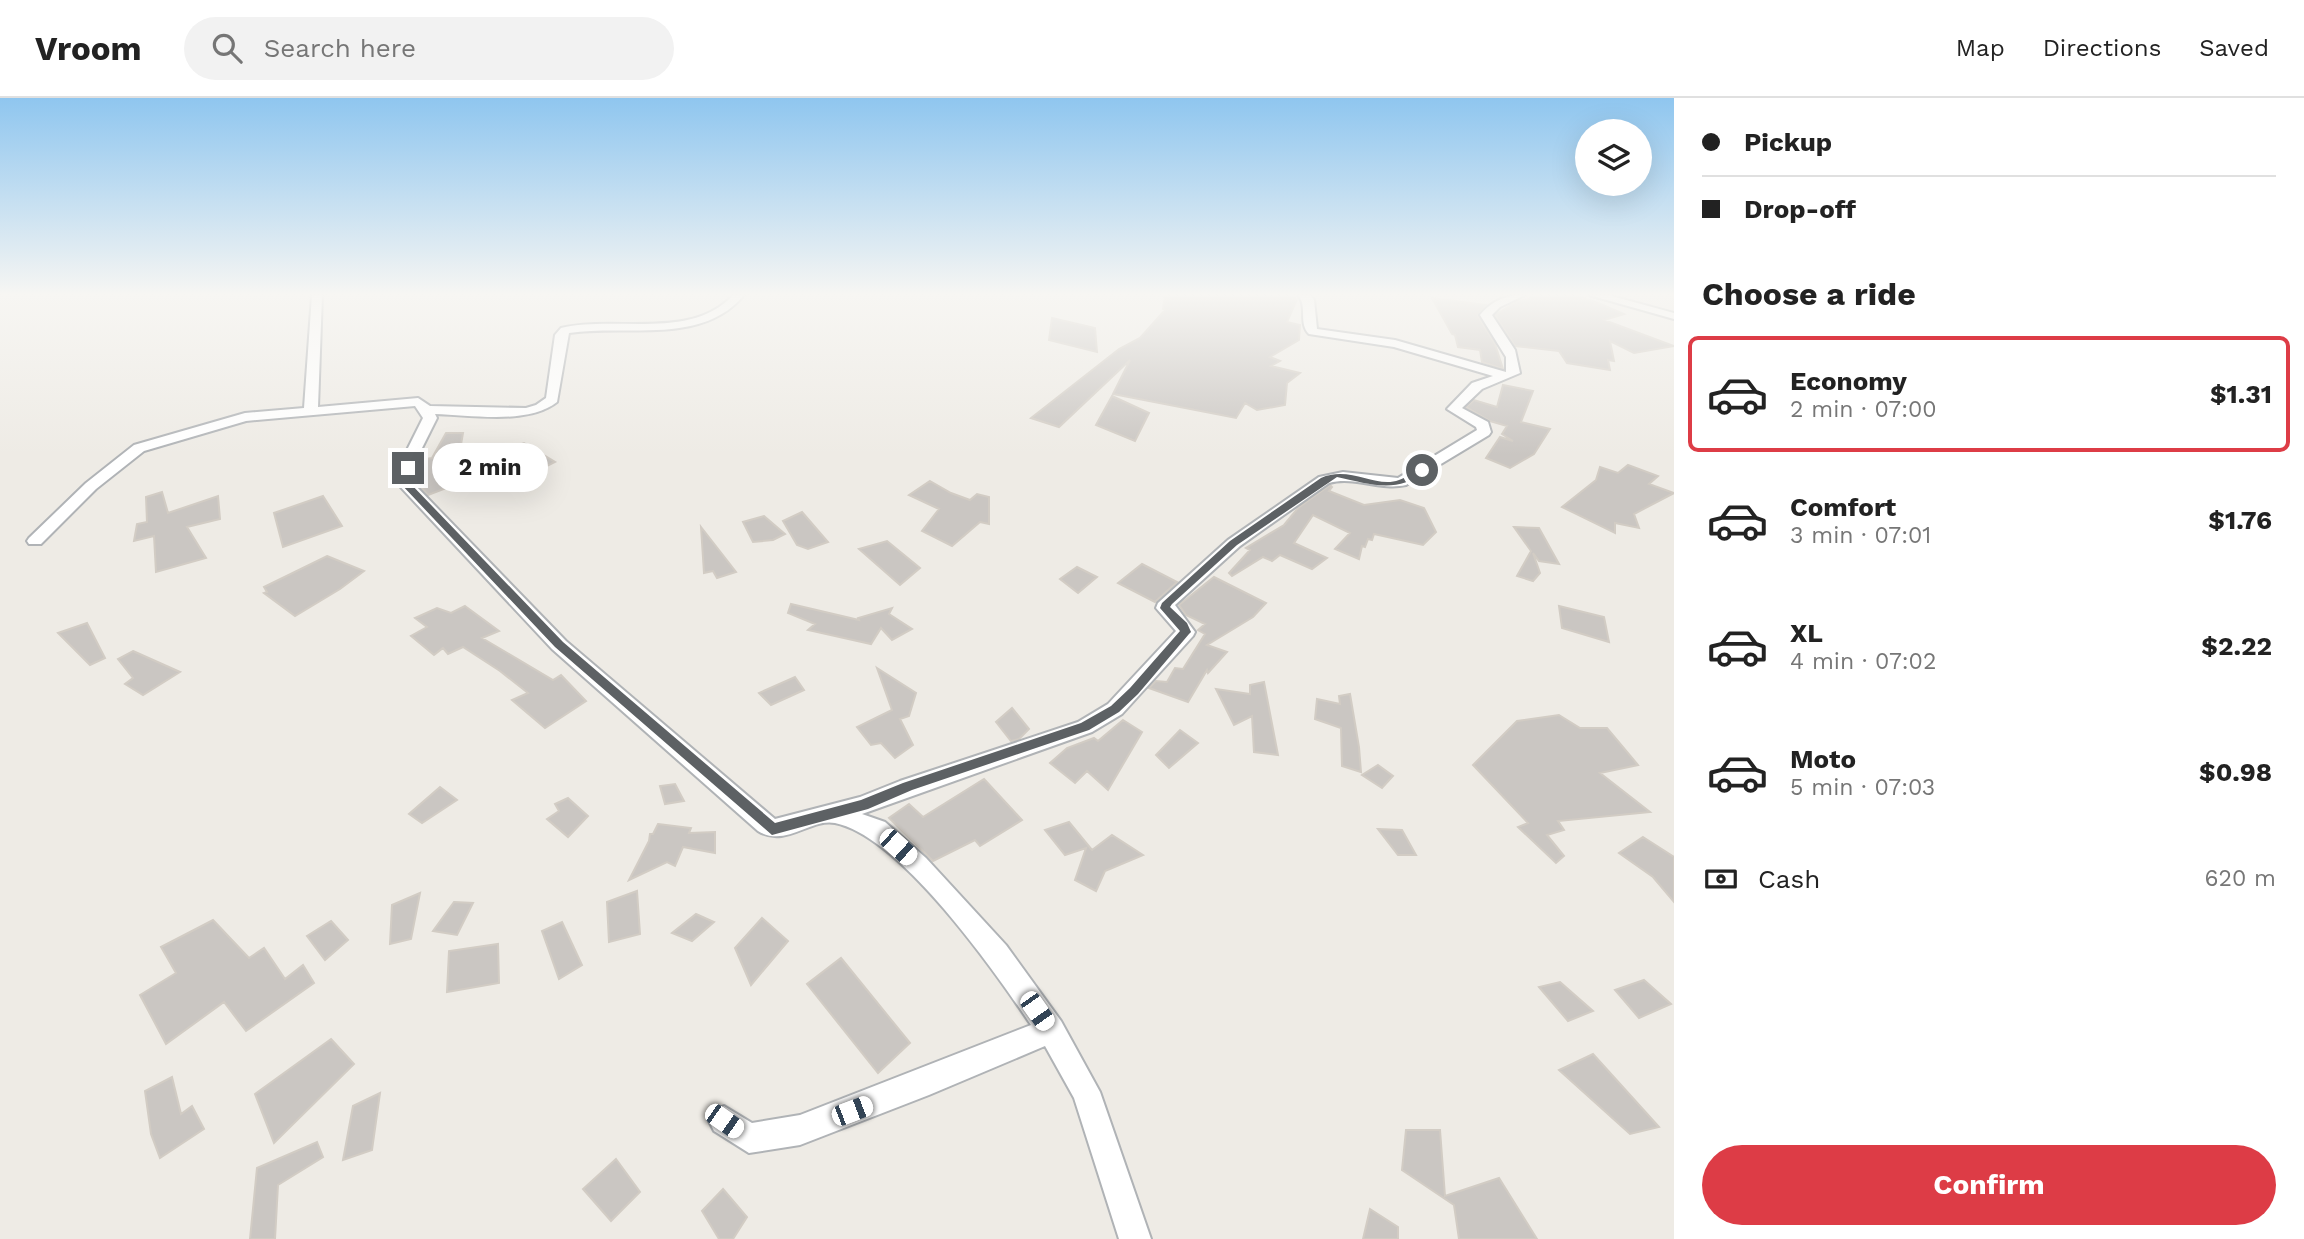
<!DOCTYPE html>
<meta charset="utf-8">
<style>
:root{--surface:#fff;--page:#f2f2f2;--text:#222;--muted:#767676;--line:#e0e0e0;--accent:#dd3c46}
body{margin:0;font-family:"Work Sans",sans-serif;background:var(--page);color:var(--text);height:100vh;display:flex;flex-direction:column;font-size:26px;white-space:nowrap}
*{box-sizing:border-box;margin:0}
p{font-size:23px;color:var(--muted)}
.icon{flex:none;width:38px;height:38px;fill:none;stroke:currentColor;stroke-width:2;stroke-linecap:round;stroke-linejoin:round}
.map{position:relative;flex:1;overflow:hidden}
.details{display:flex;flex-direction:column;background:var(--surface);width:630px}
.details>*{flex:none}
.guide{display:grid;align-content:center;height:154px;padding:0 28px;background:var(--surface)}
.buttons{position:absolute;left:1575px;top:21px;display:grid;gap:14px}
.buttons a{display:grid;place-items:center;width:77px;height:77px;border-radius:50%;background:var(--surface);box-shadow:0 7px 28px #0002;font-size:35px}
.end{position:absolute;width:32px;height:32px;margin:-16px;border:9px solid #5d6164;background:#fff;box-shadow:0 0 0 4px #fff}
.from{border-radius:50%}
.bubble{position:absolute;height:49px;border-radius:24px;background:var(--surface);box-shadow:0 7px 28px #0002;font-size:23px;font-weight:700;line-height:49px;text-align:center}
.car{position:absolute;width:21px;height:42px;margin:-21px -10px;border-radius:9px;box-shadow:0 0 5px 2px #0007;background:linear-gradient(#fff 24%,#345 0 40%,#fff 0 76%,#345 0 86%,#fff 0)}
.guide b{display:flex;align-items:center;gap:24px;height:66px;font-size:26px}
.guide b+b{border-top:2px solid var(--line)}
.guide i{width:18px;height:18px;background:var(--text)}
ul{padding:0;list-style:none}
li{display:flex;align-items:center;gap:21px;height:116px;margin:0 14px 10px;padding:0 14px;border:4px solid transparent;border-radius:10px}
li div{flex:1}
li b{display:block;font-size:26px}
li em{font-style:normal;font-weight:700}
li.on{border-color:var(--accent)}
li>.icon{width:63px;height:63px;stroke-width:1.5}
h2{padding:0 28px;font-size:32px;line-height:84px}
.pay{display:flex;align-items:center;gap:18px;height:77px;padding:0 28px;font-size:26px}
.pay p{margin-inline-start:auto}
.cta{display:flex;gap:14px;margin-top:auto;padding:14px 28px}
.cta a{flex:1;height:80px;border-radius:42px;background:var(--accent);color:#fff;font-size:28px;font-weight:700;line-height:80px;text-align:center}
header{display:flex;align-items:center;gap:42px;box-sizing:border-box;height:98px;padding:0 35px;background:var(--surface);border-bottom:2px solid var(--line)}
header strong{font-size:33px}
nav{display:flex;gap:38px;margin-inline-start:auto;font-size:24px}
.search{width:490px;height:63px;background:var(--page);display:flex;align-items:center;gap:18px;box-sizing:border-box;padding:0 24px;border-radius:38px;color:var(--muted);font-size:26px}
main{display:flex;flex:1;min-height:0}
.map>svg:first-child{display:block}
</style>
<header>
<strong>Vroom</strong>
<div class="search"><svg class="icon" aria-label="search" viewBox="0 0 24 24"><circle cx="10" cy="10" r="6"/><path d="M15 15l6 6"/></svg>Search here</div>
<nav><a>Map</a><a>Directions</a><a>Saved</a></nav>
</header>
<main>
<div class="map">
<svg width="1674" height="1141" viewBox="0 0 1674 1141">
<rect width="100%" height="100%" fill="#eeebe5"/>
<path fill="#cac6c2" stroke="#d2ccc4" stroke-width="2" d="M1165,197H1286L1297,201L1287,224L1300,227L1299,242L1270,259L1280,263L1271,268L1300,275L1287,285L1285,307L1257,312L1245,305L1236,320L1113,296L1130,262L1059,329L1031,320L1119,251L1140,240L1165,212L1163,211Z
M1541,197H1575L1598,205L1624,216L1604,222L1674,248L1634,255L1610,243L1614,263L1608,262L1610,272L1567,265L1559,253L1515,248L1495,217L1516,204Z
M1432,200L1486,207L1478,218L1495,246L1503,271L1482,264L1480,252L1458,249L1455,237L1452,236Z
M1052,220L1095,230L1097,254L1049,242Z
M1503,287L1533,293L1521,324L1550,331L1534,356L1510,370L1486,360L1500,339L1513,343L1502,336L1507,328L1490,323L1466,309L1474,302L1497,309Z
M1112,298L1149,315L1135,343L1096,327Z
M446,335H463L454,387L428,397L419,387L417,371L420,362L432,360Z
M524,345L555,364L527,378L501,354Z
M1628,367L1658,378L1649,386L1674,395L1634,416L1639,430L1615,425V435L1562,409L1596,382L1600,369L1618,375Z
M930,383L951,395L970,402L977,396L989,399V426L980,424L952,448L922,433L939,411L909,397Z
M1330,387L1332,389L1329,393L1364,407L1400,402L1424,410L1436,434L1423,447L1374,436L1372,442L1368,441L1365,449L1362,448L1359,461L1335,451L1350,435L1313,417L1294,445L1327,460L1312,471L1280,457L1272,463L1263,459L1232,478L1229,475L1250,452L1246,450L1284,427L1298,410Z
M162,394L168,415L218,398L220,421L187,429L206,460L156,474L154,438L134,443L137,426L147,424L146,399Z
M323,398L342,428L283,449L274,415Z
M802,414L828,444L808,451L797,447L783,423Z
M764,418L785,436L773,442L753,444L743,424Z
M701,429L736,474L717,480L713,473L704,475Z
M1514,429L1539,430L1559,466L1539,463L1533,455L1540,475L1533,483L1517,478L1531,453Z
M887,443L920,470L900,487L859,451Z
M327,458L364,473L340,491L295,518L264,495L267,494L264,489Z
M1142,466L1177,484L1155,504L1118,485Z
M1077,469L1097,479L1078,495L1060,481Z
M1214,479L1266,505L1253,519L1207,547L1227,554L1208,575L1207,572L1188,604L1149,590L1156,583L1167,584L1175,570L1183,571L1205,536L1198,532L1205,526L1186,517L1179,507Z
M791,506L859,522L858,520L892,510L889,516L912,531L892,542L881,530L871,546L808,532L815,526L788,515Z
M465,508L499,533L482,540L553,582L561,577L586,603L545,630L512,602L528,595L500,573L463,549L448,556L443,550L434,557L411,538L427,529L415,520L437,510L451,515Z
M1559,508L1604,519L1609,544L1562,530Z
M87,525L105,560L90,567L58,535Z
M133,553L180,574L143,597L125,586L133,580L118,561Z
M877,570L916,595L909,618L900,621L913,647L895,660L881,645L871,647L857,629L892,612Z
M795,579L804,592L771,607L759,595Z
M1264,584L1278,657L1254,654L1252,618L1234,627L1216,591L1250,596V587Z
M1350,596L1359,649L1361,674L1342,668L1341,630L1315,621L1317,601L1340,606L1339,598Z
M1012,610L1029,631L1019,641L1011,643L996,624Z
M1559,617L1580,630H1607L1638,667L1600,675L1650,714L1558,723L1564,732L1547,737L1564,758L1556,765L1518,729L1528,725L1473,667L1517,623Z
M1123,622L1142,634L1108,692L1087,673L1075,685L1050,665L1067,650L1094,640L1098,643Z
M1180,632L1198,645L1169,670L1156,657Z
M1378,667L1393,678L1382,690L1362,677Z
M984,681L1022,722L980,748L975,742L933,763L889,720L909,706L923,719Z
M675,686L684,703L665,706L660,688Z
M440,689L457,702L422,725L409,716Z
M568,700L588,718L568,739L547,721L559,713L555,706Z
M1069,724L1092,752L1112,737L1143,757L1105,773L1096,793L1075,782L1086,750L1065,757L1045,732Z
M658,726L691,730L689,735L715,734V755L683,749L675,768L667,764L629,782L649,743L650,736H653Z
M1378,731L1402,732L1416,757H1398Z
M1643,739L1674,759V804L1653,779L1619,755Z
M637,793L640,836L609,844L607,804Z
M420,795L411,841L390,846L392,807Z
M454,804L473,805L457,837L433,833Z
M696,816L714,824L692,843L672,835Z
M762,820L788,843L751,887L735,850Z
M213,822L249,860L264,850L285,881L303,867L314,885L246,933L224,904L166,946L140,897L176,875L161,849Z
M331,823L348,842L325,862L307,838Z
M562,824L582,867L559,881L542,833Z
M498,846L499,885L447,894L449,853Z
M841,860L910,945L878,975L807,886Z
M1644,882L1671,906L1639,920L1615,892Z
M1560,884L1593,913L1568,923L1539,889Z
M331,941L354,966L274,1045L255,996Z
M1593,956L1659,1029L1630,1036L1559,972Z
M172,979L181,1016L192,1008L204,1031L160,1060L151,1036L145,993Z
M380,995L372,1052L343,1062L353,1008Z
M1406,1032H1440L1445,1098L1499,1080L1537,1141H1459L1454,1107L1402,1072Z
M317,1044L323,1059L278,1087L275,1141H250L257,1070Z
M616,1061L640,1094L611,1123L583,1091Z
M723,1091L747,1119L733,1141H719L702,1113Z
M1370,1111L1398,1129V1141H1363Z"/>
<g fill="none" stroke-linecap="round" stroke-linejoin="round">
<defs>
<path id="minor" d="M312,197H322L318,309L418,300L430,308L526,310L536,307L546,300L555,237L561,230C615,217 691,243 733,197H744C702,248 626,226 569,235L557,304C528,327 471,317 435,316L437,320L419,356L411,383L566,543L775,721L860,699L900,683L1078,624L1108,606L1176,533L1156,510L1158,505L1228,442L1319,379L1343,374L1398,380L1477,332L1476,329L1447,311L1472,285L1493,278L1394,249L1309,236C1298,225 1308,209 1298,197H1310L1314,202L1317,231L1395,242L1506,274V259L1480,217C1493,202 1506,197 1525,197L1500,209L1492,217L1515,252L1520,275L1482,291L1462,310L1488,324L1491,334L1489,337L1406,387C1380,393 1355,378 1329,385L1240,448L1175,507L1195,534L1193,538L1122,616L1092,634L862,716L885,724L926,760L1006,847L1061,923L1100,994L1151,1141H1119L1074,1000L1045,948L929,997L800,1047L749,1055L714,1033L709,1023L714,1013L724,1008L752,1025L800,1017L1031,927C994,872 900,738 835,725C810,720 786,750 758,733L552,551L395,383L405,356L423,320L415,308L246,323L144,353L96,391L41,446H29L27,443L29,440L86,385L134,347L245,315L304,310Z
M1589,197H1608L1674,215V221Z"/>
</defs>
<use href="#minor" stroke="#b0b3b6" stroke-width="4"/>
<use href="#minor" fill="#fff" fill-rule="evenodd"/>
</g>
<linearGradient id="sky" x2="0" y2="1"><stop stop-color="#8fc6ef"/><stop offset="0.55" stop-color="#f7f6f3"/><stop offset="1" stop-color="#f7f6f3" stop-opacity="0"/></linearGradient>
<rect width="1674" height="357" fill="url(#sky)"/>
<path fill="#5d6164" d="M405,368L412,370L408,383L563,544L775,725L861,702L903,685L1081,625L1111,608L1130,590L1180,533L1160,510L1162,505L1230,443L1321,380C1350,367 1376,391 1399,382C1406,380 1413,374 1419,370L1426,372C1397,397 1371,386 1337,379L1237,447L1172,506L1170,509L1187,525L1191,534L1189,536L1138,596L1119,614L1089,632L912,692L868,711L772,737L555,549L400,385Z"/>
</svg>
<div class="buttons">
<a><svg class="icon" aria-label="layers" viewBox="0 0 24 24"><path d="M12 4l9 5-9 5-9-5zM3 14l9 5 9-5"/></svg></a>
</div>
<i class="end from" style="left:1422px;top:372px"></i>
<i class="end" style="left:408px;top:370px"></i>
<div class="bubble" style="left:432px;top:345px;width:116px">2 min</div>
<i class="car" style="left:898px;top:749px;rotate:132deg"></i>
<i class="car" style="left:1037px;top:913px;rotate:145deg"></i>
<i class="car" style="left:852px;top:1013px;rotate:69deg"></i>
<i class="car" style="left:724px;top:1023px;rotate:125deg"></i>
</div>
<section class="details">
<div class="guide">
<b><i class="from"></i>Pickup</b>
<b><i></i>Drop-off</b>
</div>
<h2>Choose a ride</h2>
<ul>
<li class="on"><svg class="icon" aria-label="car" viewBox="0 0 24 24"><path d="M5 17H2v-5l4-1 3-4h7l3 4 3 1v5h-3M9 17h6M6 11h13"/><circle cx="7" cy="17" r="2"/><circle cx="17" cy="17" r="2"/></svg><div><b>Economy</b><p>2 min · 07:00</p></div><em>$1.31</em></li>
<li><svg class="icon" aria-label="car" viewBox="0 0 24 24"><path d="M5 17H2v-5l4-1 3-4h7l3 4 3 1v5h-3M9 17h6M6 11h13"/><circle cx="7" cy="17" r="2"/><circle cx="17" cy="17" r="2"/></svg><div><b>Comfort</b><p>3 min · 07:01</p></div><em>$1.76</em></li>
<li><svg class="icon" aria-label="car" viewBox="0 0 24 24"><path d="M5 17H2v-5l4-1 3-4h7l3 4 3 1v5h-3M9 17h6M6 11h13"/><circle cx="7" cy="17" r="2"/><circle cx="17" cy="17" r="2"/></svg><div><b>XL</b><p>4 min · 07:02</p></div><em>$2.22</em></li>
<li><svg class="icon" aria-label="car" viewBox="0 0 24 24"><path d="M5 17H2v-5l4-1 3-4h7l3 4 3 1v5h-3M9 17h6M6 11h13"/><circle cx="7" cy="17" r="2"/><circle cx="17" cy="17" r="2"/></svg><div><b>Moto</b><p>5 min · 07:03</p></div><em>$0.98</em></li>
</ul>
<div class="pay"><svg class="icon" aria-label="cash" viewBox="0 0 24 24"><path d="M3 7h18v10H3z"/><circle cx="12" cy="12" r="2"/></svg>Cash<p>620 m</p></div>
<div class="cta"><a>Confirm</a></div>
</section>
</main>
